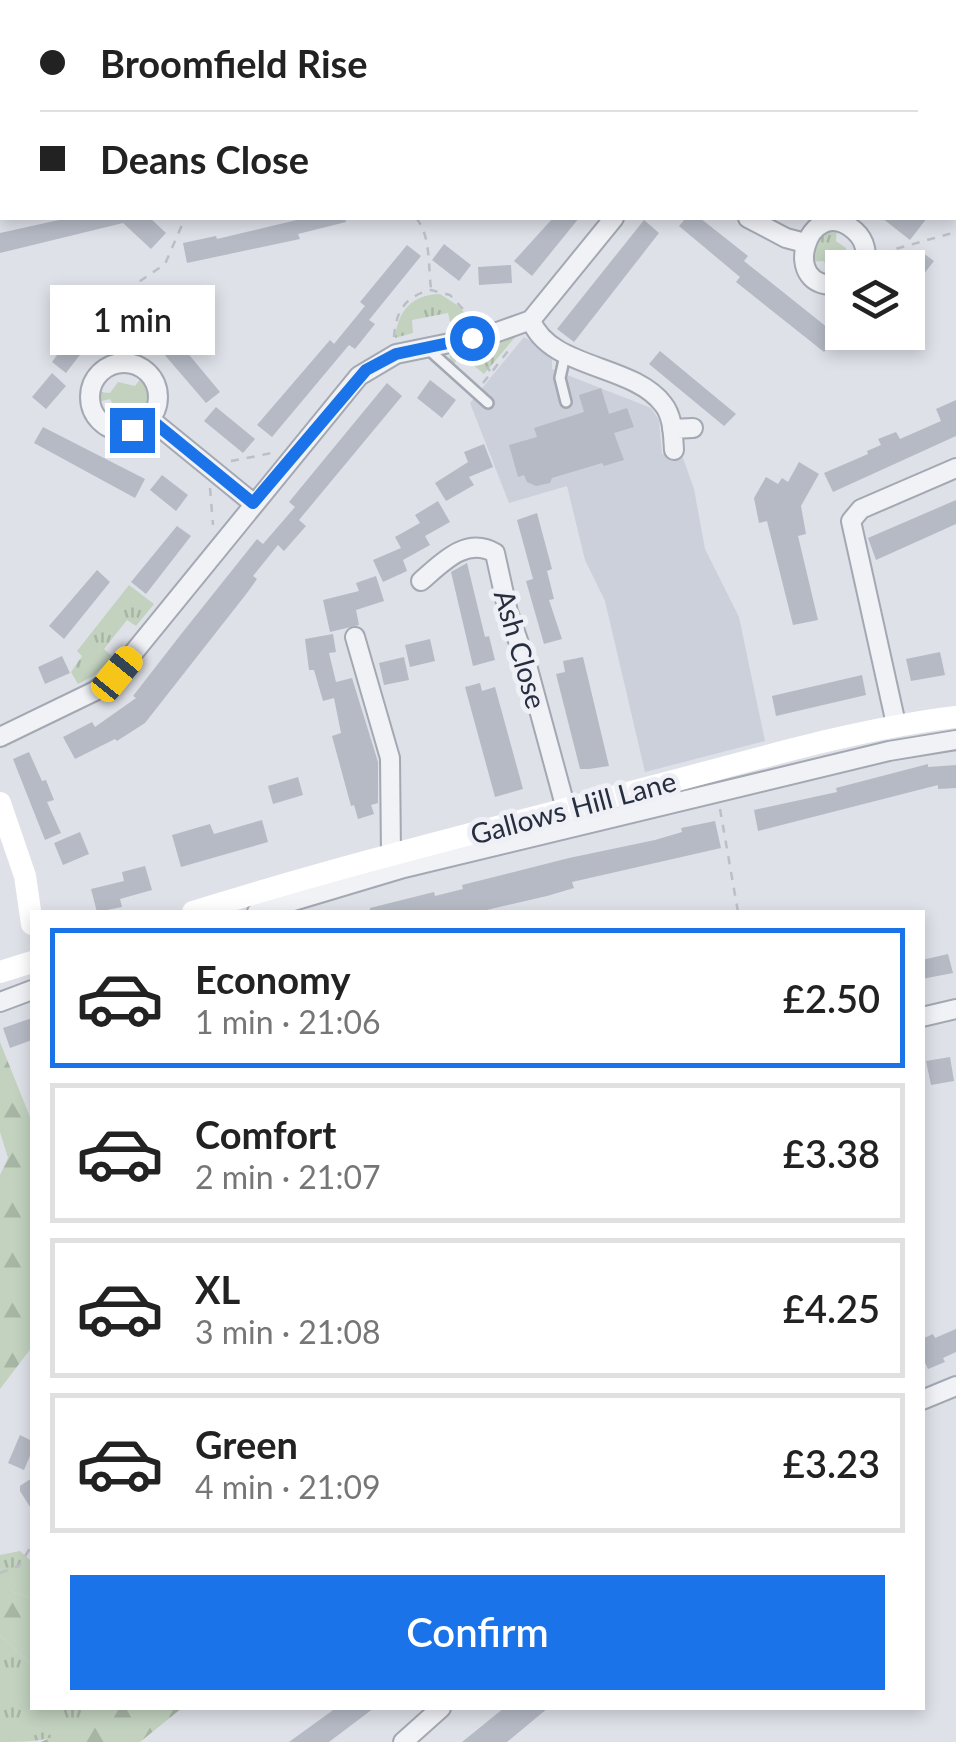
<!DOCTYPE html>
<meta charset="utf-8">
<style>
:root{--surface:#fff;--page:#f6f6f6;--text:#222;--muted:#767676;--line:#e0e0e0;--accent:#1a73e8}
body{margin:0;font-family:Lato,sans-serif;background:var(--page);color:var(--text);height:100vh;display:flex;flex-direction:column;font-size:38px;white-space:nowrap}
*{box-sizing:border-box;margin:0}
p{font-size:32px;color:var(--muted)}
.icon{flex:none;width:55px;height:55px;fill:none;stroke:currentColor;stroke-width:2;stroke-linecap:round;stroke-linejoin:round}
.map{position:relative;flex:1;overflow:hidden}
.details{position:absolute;left:30px;top:910px;width:895px;height:800px;display:flex;flex-direction:column;background:var(--surface);border-radius:0px;box-shadow:0 5px 15px #0003}
.details>*{flex:none}
.hud{position:absolute;left:0px;top:0px;width:958px;height:220px;box-shadow:0 5px 15px #0003;display:grid;align-content:center;height:220px;padding:0 40px;background:var(--surface)}
.buttons{position:absolute;left:825px;top:250px;display:grid;gap:20px}
.buttons a{display:grid;place-items:center;width:100px;height:100px;border-radius:0px;background:var(--surface);box-shadow:0 5px 15px #0003;font-size:50px}
.end{position:absolute;width:45px;height:45px;margin:-22px;border:12px solid #1a73e8;background:#fff;box-shadow:0 0 0 5px #fff}
.from{border-radius:50%}
.bubble{position:absolute;height:70px;border-radius:0px;background:var(--surface);box-shadow:0 5px 15px #0003;font-size:32px;font-weight:600;line-height:70px;text-align:center}
.car{position:absolute;width:30px;height:60px;margin:-30px -15px;border-radius:12px;box-shadow:0 0 8px 2px #0007;background:linear-gradient(#f5c518 24%,#345 0 40%,#f5c518 0 76%,#345 0 86%,#f5c518 0)}
.hud b{display:flex;align-items:center;gap:35px;height:95px;font-size:38px}
.hud b+b{border-top:2px solid var(--line)}
.hud i{width:25px;height:25px;background:var(--text)}
ul{padding:18px 0 0;list-style:none}
li{display:flex;align-items:center;gap:30px;height:140px;margin:0 20px 15px;padding:0 20px;border:5px solid var(--line);border-radius:0px}
li div{flex:1}
li b{display:block;font-size:38px}
li em{font-style:normal;font-weight:600}
li.active{border-color:var(--accent)}
li>.icon{width:90px;height:90px;stroke-width:1.5}
.action{display:flex;gap:20px;margin-top:auto;padding:20px 40px}
.action a{flex:1;height:115px;border-radius:0px;background:var(--accent);color:#fff;font-size:40px;font-weight:600;line-height:115px;text-align:center}
.map>svg:first-child{display:block}
</style>
<div class="map">
<svg width="956" height="1742" viewBox="0 0 956 1742">
<defs>
<pattern id="grass-tufts" width="24" height="20" patternUnits="userSpaceOnUse" patternTransform="scale(2.5)"><rect width="24" height="20" fill="#c2d2bf"/><path d="M3 7l-1-3M5 7V3M7 7l1-3M15 17l-1-3M17 17v-4M19 17l1-3" fill="none" stroke="#a7b5a5"/></pattern>
<pattern id="forest-firs" width="22" height="20" patternUnits="userSpaceOnUse" patternTransform="scale(2.5)"><rect width="22" height="20" fill="#c2d2bf"/><path d="M5 1l3.5 6h-7zM16 11l3.5 6h-7z" fill="#a7b5a5"/></pattern>
</defs>
<rect width="100%" height="100%" fill="#dee1e8"/>
<path fill="#ccd0da" d="M524,337L552,354V369L651,408L659,420L662,454L682,455L694,489L705,549L739,617L765,741L645,772L605,601L585,560L567,486L509,503L470,403Z"/>
<path fill="url(#grass-tufts)" d="M0,0L71,2H2L0,158Z
M837,228L836,241L846,248V261L857,267L828,266L823,261L810,262L819,234Z
M440,294L460,307L472,323L451,326L448,313L412,320L413,333L395,338C398,311 411,295 440,294Z
M516,336L484,374L461,355L452,366C448,359 449,352 455,347Z
M141,378C151,392 151,402 141,416L134,409L126,414L117,413L110,399L98,402V392L110,393L118,382L135,386Z
M129,585L154,604L136,626L127,620L104,649L113,657L93,676L78,684L71,672L82,656L77,651Z
M20,1551L32,1562V1599L11,1591H0V1555Z
M0,1635L32,1665V1708H95C81,1714 76,1724 64,1733C46,1742 21,1742 0,1742Z"/>
<path fill="url(#forest-firs)" d="M0,1042L32,1122V1347L0,1389V1175L8,1158L0,1132Z
M0,1591H11L32,1599V1665L0,1635Z
M95,1708H182L140,1742H41C63,1733 74,1718 95,1708Z"/>
<path fill="#b5bac5" d="M68,218H150L166,233L151,249L123,223L0,253V233Z
M305,218H345L346,222L298,234L300,239L187,263L183,243L216,236L217,239Z
M553,218H579L532,276L514,261Z
M686,218H700L748,256L744,261L838,336L824,352L736,282L740,277L679,226Z
M882,218H927L910,240Z
M644,220L659,233L574,342L557,329Z
M444,244L471,265L459,281L432,260Z
M407,245L421,256L369,320L375,324L355,349L349,345L272,437L257,425L330,340L334,344L365,306L360,302Z
M919,250L934,261L908,294V264Z
M511,265L512,283L479,285L478,267Z
M147,304L220,392L206,403L132,317Z
M106,310L119,322L96,347L83,335Z
M844,332H876L863,348Z
M71,336L86,347L66,373L52,362Z
M660,351L736,414L724,426L649,364Z
M52,373L66,386L46,409L32,397Z
M430,380L456,400L442,418L417,398Z
M387,383L402,396L299,520L306,526L284,551L278,545L253,576L257,579L247,593L145,723L117,741L115,739L75,759L63,737L92,722L95,727L136,698L133,696L182,633L257,539L263,544L295,507L289,502Z
M601,388L609,414L627,408L634,427L614,433L624,460L604,466L602,463L552,478L550,483L536,486L527,482L524,475L518,477L509,445L537,437L534,428L584,412L579,395Z
M956,400V436L833,492L824,473L868,454L867,451L881,445L878,439L896,432L900,439L941,421L936,409Z
M216,407L255,439L243,453L204,421Z
M43,427L145,479L135,498L34,443Z
M484,444L493,467L469,477L474,485L446,501L435,483L468,462L464,452Z
M799,462L819,474L801,506L806,534L798,536L818,620L793,625L767,521L759,523L754,498L766,477L778,484L782,478L788,482Z
M162,475L188,495L176,511L150,490Z
M956,500V524L876,560L868,538Z
M438,501L450,522L425,536L430,545L403,560L407,571L383,582L373,560L401,548L395,537L420,523L415,515Z
M537,513L552,569L547,571L554,599L549,600L562,639L544,644L526,581L533,579L517,520Z
M177,526L191,536L146,594L131,582Z
M467,563L485,637L489,636L495,660L473,666L451,572Z
M97,570L110,582L64,639L49,626Z
M376,576L384,601L356,610L359,625L330,632L323,600L359,591L356,583Z
M333,634L336,652L329,653L336,682L352,678L378,762V803L371,805L374,814L358,819L354,805L351,806L332,736L341,733L334,698L323,701L314,670H309L305,639Z
M430,639L435,661L410,667L405,645Z
M940,652L945,675L911,681L906,659Z
M62,656L70,673L45,684L38,667Z
M404,657L409,680L384,685L379,663Z
M583,657L609,766L589,769H580L556,674L565,672L563,661Z
M862,675L866,695L776,716L772,696Z
M480,683L482,691L495,687L523,789L495,797L465,687Z
M29,752L42,781L46,780L54,800L47,802L61,833L45,840L13,759Z
M928,764V767L956,765V788L938,789V785L758,831L754,810L837,792L836,788Z
M298,777L303,795L273,804L268,786Z
M262,820L268,842L181,867L172,835L210,824L214,834Z
M715,821L721,848L572,882L574,888L547,896L478,912H370V908L434,892L435,896L463,889L462,885L569,858L655,840L682,832L681,828Z
M80,832L89,854L63,865L54,843Z
M145,866L152,890L120,899L122,907L97,912L91,889L124,881L122,872Z
M948,954L953,973L922,979V960Z
M32,1018V1040L10,1048L3,1028Z
M950,1057L954,1081L931,1085L926,1061Z
M956,1329V1352L943,1358L945,1362L928,1369L922,1356V1339L933,1334L935,1338Z
M20,1435L32,1441V1451L24,1470L8,1463Z
M32,1478V1510L20,1491V1486Z
M336,1708H374L329,1742H289Z
M504,1708H548L507,1742H462Z"/>
<g fill="none" stroke-linecap="round" stroke-linejoin="round">
<defs>
<path id="lane" d="M170,2L176,0
M428,349L488,403
M565,355L560,378L566,402"/>
<path id="street" d="M85,0L86,2
M375,0L376,2
M785,2L787,0
M0,198H2
M748,218L786,238L805,243
M842,284C775,295 808,189 855,231C866,241 868,254 863,268
M531,320C549,369 633,364 663,404C673,416 673,435 674,450
M90 397a34 34 0 1 1 68 0a34 34 0 1 1-68 0Z
M150,419L253,503
M672,429L693,428
M421,581C442,563 466,536 495,553L508,612L528,669L566,809
M355,637L390,758L391,855
M896,724L851,521L861,509L956,468
M0,737L95,691L117,673L359,376L396,354L489,335L531,320L614,218
M257,912L404,868L889,751L956,740
M0,1002L32,990
M922,1017L956,1009
M922,1400L956,1386
M403,1742L441,1708"/>
</defs>
<use href="#lane" stroke="#a3a8b2" stroke-width="14"/>
<use href="#street" stroke="#a3a8b2" stroke-width="22"/>
<path stroke="#bcbfc6" stroke-width="2.5" stroke-dasharray="8 8" stroke-linecap="butt" d="M341,0L343,2
M903,0L923,2
M51,2L53,0
M955,18L956,20
M0,78L2,73
M364,218H379
M416,218C431,235 428,266 431,288
M881,253L956,232
M394,337C396,311 405,296 431,290L450,295L474,321
M477,354L490,371
M125,356L130,288L165,264L185,218
M483,383L512,346
M231,461L272,453
M210,488L213,525
M720,809L738,912
M0,1573L19,1566L32,1545"/>
<use href="#lane" stroke="#f1f2f6" stroke-width="9"/>
<use href="#street" stroke="#f1f2f6" stroke-width="18"/>
<path stroke="#fff" stroke-width="22" d="M456,2L465,0
M0,170L2,169
M0,803L25,876L32,924
M193,912C340,866 490,829 639,790C744,763 849,730 956,717
M0,972L32,962"/>
</g>
<g fill="none" stroke-linecap="round" stroke-linejoin="round">
<path stroke="#1a73e8" stroke-width="12" d="M132,430L150,419L253,503L366,370L396,354L472,338"/>
</g>
<g text-anchor="middle" dominant-baseline="central" stroke-width="10" stroke-linejoin="round" paint-order="stroke">
<g font-size="28" fill="#272e3f" stroke="#eef0f6">
<text transform="translate(521 649) rotate(74)">Ash Close</text>
<text transform="translate(573 807) rotate(-15)">Gallows Hill Lane</text>
</g>
</g>
</svg>
<div class="buttons">
<a><svg class="icon" aria-label="layers" viewBox="0 0 24 24"><path d="M12 4l9 5-9 5-9-5zM3 14l9 5 9-5"/></svg></a>
</div>
<i class="end from" style="left:472px;top:338px"></i>
<i class="end" style="left:132px;top:430px"></i>
<div class="bubble" style="left:50px;top:285px;width:165px">1 min</div>
<i class="car" style="left:117px;top:674px;rotate:39deg"></i>
<div class="hud">
<b><i class="from"></i>Broomfield Rise</b>
<b><i></i>Deans Close</b>
</div>
<section class="details">
<ul>
<li class="active"><svg class="icon" aria-label="car" viewBox="0 0 24 24"><path d="M5 17H2v-5l4-1 3-4h7l3 4 3 1v5h-3M9 17h6M6 11h13"/><circle cx="7" cy="17" r="2"/><circle cx="17" cy="17" r="2"/></svg><div><b>Economy</b><p>1 min · 21:06</p></div><em>£2.50</em></li>
<li><svg class="icon" aria-label="car" viewBox="0 0 24 24"><path d="M5 17H2v-5l4-1 3-4h7l3 4 3 1v5h-3M9 17h6M6 11h13"/><circle cx="7" cy="17" r="2"/><circle cx="17" cy="17" r="2"/></svg><div><b>Comfort</b><p>2 min · 21:07</p></div><em>£3.38</em></li>
<li><svg class="icon" aria-label="car" viewBox="0 0 24 24"><path d="M5 17H2v-5l4-1 3-4h7l3 4 3 1v5h-3M9 17h6M6 11h13"/><circle cx="7" cy="17" r="2"/><circle cx="17" cy="17" r="2"/></svg><div><b>XL</b><p>3 min · 21:08</p></div><em>£4.25</em></li>
<li><svg class="icon" aria-label="car" viewBox="0 0 24 24"><path d="M5 17H2v-5l4-1 3-4h7l3 4 3 1v5h-3M9 17h6M6 11h13"/><circle cx="7" cy="17" r="2"/><circle cx="17" cy="17" r="2"/></svg><div><b>Green</b><p>4 min · 21:09</p></div><em>£3.23</em></li>
</ul>
<div class="action"><a>Confirm</a></div>
</section>
</div>
